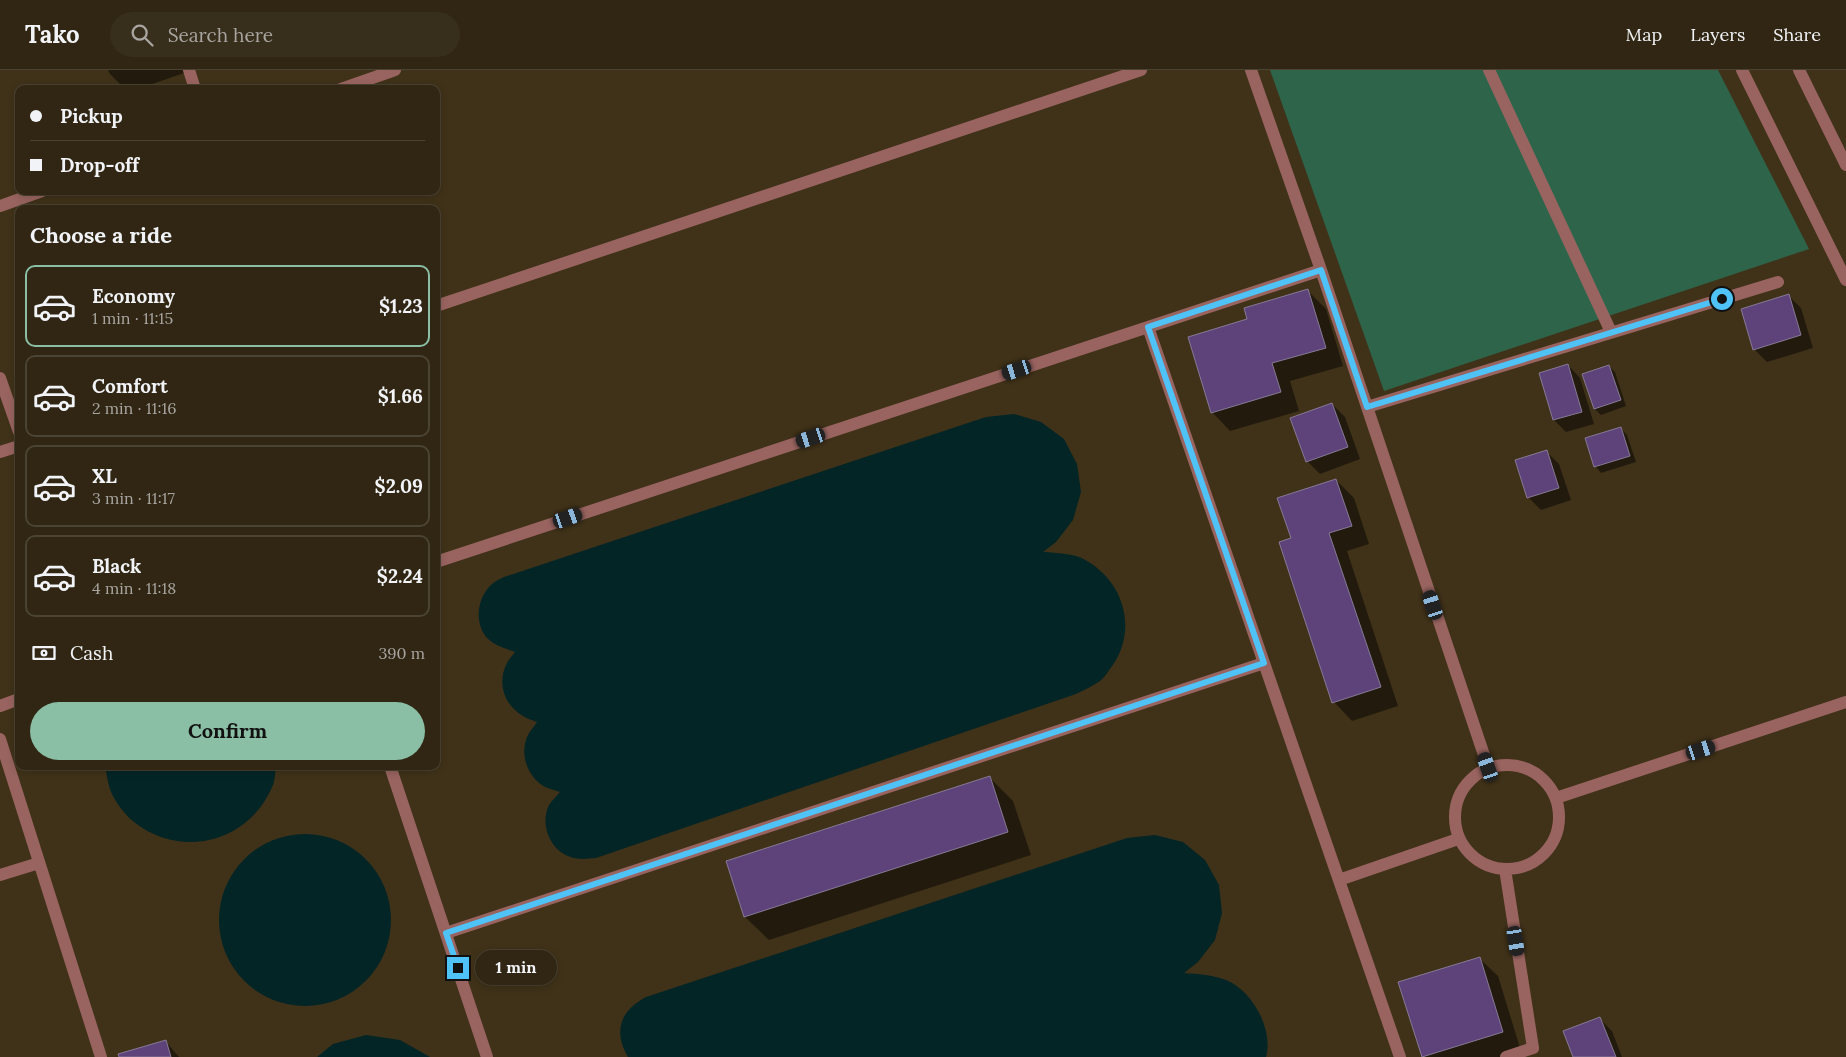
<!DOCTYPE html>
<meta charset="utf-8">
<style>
:root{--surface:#302613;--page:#382e1c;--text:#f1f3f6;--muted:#a8a5a0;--line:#4b4333;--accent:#8abfa5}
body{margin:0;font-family:Lora,serif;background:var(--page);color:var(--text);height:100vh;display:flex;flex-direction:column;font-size:19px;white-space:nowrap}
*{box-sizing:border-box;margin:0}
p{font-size:16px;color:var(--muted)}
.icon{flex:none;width:28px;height:28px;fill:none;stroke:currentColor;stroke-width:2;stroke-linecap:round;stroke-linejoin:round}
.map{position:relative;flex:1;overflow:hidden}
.panel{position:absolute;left:15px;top:135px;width:425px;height:565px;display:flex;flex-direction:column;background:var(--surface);border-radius:10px;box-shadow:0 2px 8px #0003,0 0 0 1px var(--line)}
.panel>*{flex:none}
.hud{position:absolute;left:15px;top:15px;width:425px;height:110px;border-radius:10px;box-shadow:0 2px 8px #0003,0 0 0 1px var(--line);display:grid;align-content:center;height:110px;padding:0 15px;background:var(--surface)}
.end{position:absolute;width:22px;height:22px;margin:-11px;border:6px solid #4fc3f7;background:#111;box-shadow:0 0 0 2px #111}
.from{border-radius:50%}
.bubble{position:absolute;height:35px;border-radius:18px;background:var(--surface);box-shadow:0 2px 8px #0003,0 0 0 1px var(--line);font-size:16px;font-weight:800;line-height:35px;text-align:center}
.car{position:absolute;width:15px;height:30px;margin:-15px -8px;border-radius:6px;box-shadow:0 0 4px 1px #0007;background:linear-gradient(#222 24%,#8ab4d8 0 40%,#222 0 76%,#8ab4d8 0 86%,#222 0)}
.hud b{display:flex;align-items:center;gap:18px;height:48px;font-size:19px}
.hud b+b{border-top:1px solid var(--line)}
.hud i{width:12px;height:12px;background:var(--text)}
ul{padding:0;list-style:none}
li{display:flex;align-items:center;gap:15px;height:82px;margin:0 10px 8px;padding:0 5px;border:2px solid var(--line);border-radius:10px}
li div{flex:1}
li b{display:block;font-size:19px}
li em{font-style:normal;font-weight:800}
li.active{border-color:var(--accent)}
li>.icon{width:45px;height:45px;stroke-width:1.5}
h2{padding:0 15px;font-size:22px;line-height:60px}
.pay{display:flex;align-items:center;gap:12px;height:55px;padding:0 15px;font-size:19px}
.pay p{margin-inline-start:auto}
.primary-button{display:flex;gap:10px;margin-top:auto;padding:10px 15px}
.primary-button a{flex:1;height:58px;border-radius:30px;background:var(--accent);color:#111;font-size:20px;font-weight:800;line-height:58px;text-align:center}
header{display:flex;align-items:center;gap:30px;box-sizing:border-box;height:70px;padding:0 25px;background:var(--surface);border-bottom:1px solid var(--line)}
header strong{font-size:24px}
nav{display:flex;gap:28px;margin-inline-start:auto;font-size:18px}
.search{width:350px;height:45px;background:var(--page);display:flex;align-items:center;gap:12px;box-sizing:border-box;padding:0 18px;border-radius:28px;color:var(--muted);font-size:19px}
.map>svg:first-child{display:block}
</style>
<header>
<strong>Tako</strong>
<div class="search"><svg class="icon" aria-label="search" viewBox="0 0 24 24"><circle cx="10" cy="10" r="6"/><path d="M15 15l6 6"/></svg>Search here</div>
<nav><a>Map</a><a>Layers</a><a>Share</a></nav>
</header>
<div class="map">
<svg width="1846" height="987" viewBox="0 0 1846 987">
<rect width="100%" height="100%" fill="#403219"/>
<path fill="#2d644a" d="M1270,0H1718L1809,179L1384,321Z"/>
<path fill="#032526" d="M1014,344L1041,352L1064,369L1077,394L1081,422L1073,450L1056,472L1043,482C1057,483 1075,483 1087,491C1126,514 1138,563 1110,599C1107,603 1104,608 1100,611C1093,616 1084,620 1076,624L596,788C586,789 577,790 568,786C549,778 540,753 549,735C552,730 557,726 560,722C555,720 549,719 545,717C527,707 519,683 528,665C530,660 535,656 537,652C533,650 527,649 523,646C505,636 497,614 506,595C508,590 512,586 515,582C505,578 495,576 487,568C474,553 477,528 491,515C495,511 500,509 504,507L986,347Z
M105,696H276C275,702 275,710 273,715C250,772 182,790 134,752C127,747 117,734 113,726C108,717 107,705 105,696Z
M219 850a86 86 0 1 1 172 0a86 86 0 1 1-172 0Z
M1155,765L1183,772L1205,790L1219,815L1222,843L1215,870L1198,892L1184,903C1199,904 1212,905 1226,910C1252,920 1274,960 1266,987H628C613,961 620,941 646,927L1127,768Z
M366,965L400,970L430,987H317L333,974Z"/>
<path fill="#0007" d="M108,0H186L187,2L138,19H125L110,4Z
M1308,221L1326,239L1343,296L1290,311L1299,341L1230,361L1212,342L1249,250Z
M1788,225L1801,238L1813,278L1767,292L1754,279Z
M1568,295L1580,308L1594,354L1566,362L1554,350Z
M1609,296L1615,302L1626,336L1601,345L1595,339L1583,305Z
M1332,334L1345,347L1360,389L1320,404L1307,391Z
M1621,358L1627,365L1636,392L1601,403L1595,396Z
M1547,382L1559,394L1571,430L1541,440L1528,427Z
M1336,410L1354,428L1369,474L1347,481L1398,636L1352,651L1334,632L1292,469Z
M989,707L1013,731L1031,785L769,870L745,847L727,792Z
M1479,888L1498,906L1521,981L1500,987H1423Z
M1600,949L1612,961L1622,987H1575Z
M166,972L179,987H120Z"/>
<path fill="#5e437b" stroke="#867a95" d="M1308,219L1326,278L1272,293L1281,322L1211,343L1188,267L1247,249L1244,238Z
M1789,224L1801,265L1753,280L1741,239Z
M1568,294L1582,342L1553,350L1539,303Z
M1609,295L1621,330L1594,339L1582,304Z
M1332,333L1348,377L1306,392L1290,348Z
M1621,357L1630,386L1594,397L1585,368Z
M1547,380L1559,418L1527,428L1515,390Z
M1336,409L1352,456L1329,463L1381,617L1332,633L1279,472L1291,468L1277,428Z
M990,706L1008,762L744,847L726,791Z
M1480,887L1503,962L1422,987L1398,912Z
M1600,947L1616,987H1573L1563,961Z
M166,970L171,987H119L118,984Z"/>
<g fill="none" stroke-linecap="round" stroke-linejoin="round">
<path stroke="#996460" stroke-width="12" d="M189,0L195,19
M1251,0L1321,200L1488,697
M1489,0L1611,262
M1742,0L1846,210
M1799,0L1846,95
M341,19L395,0
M0,136L42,121
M436,236L1141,0
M1148,257L1400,987
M0,308L19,362
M1367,337L1778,212
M0,382L19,376
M436,492L1321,200
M0,636L19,629
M0,669L101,987
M1455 747a52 52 0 1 1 104 0a52 52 0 1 1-104 0Z
M390,696L487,987
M1556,728L1846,632
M1505,799L1533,978L1506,987
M0,805L39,793
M1339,810L1458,769
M446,863L1264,593"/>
</g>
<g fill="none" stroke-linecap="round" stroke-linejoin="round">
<path stroke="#4fc3f7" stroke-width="6" d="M458,898L446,863L1264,593L1148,257L1321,200L1367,337L1722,229"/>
</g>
</svg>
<i class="end from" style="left:1722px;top:229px"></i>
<i class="end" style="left:458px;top:898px"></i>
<div class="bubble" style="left:475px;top:880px;width:82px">1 min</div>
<i class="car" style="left:1017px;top:300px;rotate:252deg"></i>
<i class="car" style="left:811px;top:368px;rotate:252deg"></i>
<i class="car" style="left:568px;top:448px;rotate:71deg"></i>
<i class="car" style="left:1433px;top:535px;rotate:342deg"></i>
<i class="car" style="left:1701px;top:680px;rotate:72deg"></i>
<i class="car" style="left:1488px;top:697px;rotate:341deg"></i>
<i class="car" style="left:1516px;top:871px;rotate:171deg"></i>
<div class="hud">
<b><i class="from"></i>Pickup</b>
<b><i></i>Drop-off</b>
</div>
<section class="panel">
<h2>Choose a ride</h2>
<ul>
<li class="active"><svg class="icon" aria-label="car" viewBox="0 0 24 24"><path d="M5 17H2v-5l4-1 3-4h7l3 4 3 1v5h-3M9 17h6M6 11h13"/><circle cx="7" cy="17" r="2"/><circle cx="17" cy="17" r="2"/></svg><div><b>Economy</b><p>1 min · 11:15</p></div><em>$1.23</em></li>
<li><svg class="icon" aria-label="car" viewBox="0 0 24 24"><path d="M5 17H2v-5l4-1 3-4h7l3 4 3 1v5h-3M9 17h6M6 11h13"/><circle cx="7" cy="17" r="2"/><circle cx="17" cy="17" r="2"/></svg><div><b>Comfort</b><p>2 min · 11:16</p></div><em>$1.66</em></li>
<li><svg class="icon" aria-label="car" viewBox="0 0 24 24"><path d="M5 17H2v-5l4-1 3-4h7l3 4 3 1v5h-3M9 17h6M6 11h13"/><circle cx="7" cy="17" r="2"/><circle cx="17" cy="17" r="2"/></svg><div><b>XL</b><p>3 min · 11:17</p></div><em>$2.09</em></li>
<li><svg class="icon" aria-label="car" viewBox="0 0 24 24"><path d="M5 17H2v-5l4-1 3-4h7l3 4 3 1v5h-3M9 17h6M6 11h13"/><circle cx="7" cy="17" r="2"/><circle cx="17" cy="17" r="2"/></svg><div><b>Black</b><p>4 min · 11:18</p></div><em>$2.24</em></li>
</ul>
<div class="pay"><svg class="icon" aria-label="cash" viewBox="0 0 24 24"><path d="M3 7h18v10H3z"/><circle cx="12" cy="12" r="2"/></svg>Cash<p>390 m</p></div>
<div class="primary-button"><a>Confirm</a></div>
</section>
</div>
